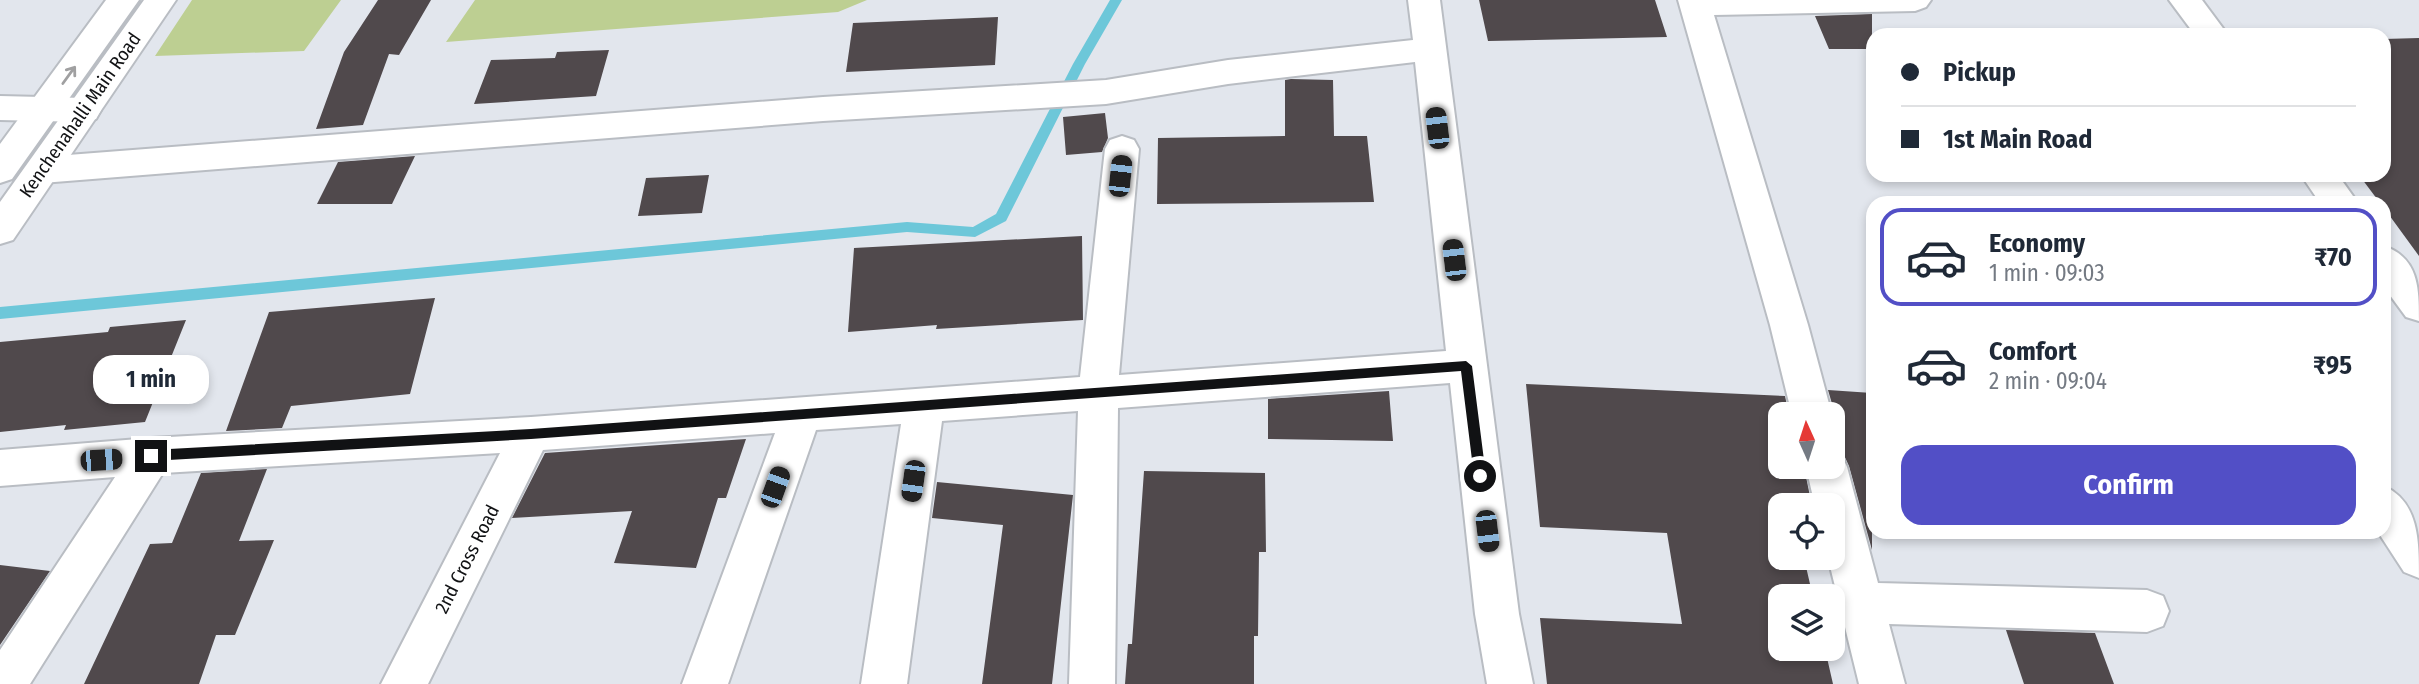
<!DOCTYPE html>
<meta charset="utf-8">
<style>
:root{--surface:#fff;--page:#f2f2f3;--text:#1f2937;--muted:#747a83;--line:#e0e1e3;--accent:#524fc6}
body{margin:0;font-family:"Fira Sans Condensed",sans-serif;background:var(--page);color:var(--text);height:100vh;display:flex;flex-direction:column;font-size:26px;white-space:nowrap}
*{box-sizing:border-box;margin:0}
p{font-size:23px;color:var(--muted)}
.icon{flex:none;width:38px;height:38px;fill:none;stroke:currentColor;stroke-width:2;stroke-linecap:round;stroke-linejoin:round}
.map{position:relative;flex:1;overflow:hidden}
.side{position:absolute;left:1866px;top:196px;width:525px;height:343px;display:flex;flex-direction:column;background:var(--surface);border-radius:21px;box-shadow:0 4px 10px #0003}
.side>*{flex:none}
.guide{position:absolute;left:1866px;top:28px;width:525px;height:154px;border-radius:21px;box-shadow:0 4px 10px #0003;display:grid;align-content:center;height:154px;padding:0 35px;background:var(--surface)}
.needle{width:46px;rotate:357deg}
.controls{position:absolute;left:1768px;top:402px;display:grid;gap:14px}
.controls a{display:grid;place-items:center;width:77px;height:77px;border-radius:14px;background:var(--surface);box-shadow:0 4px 10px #0003;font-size:35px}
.end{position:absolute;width:32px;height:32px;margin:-16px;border:9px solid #111214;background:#fff;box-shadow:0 0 0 4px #fff}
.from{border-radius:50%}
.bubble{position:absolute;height:49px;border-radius:21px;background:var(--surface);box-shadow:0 4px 10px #0003;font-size:23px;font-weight:700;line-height:49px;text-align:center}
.car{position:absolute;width:21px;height:42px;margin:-21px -10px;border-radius:9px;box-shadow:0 0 5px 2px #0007;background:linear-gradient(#222 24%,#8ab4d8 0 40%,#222 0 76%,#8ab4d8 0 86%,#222 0)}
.guide b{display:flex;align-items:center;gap:24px;height:66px;font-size:26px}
.guide b+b{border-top:2px solid var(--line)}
.guide i{width:18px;height:18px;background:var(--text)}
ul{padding:12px 0 0;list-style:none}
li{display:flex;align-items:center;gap:21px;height:98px;margin:0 14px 10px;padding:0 21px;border:4px solid transparent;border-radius:21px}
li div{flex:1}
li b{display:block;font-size:26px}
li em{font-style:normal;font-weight:700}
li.on{border-color:var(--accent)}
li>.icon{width:63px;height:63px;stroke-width:1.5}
.button{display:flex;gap:14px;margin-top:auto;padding:14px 35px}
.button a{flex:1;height:80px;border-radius:21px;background:var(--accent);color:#fff;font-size:28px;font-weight:700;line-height:80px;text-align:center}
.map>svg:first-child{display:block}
</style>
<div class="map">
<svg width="2419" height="684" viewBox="0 0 2419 684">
<rect width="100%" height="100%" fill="#e2e6ed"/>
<path fill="#bdcf92" d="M192,0H341L304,51L155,56Z
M475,0H867L838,12L446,42Z"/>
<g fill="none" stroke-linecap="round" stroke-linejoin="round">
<path fill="#6dc7d9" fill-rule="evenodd" d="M1110,0H1122L1085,64L1006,221L975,237L907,232L0,319V307L907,222L973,227L996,214L1073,64Z"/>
</g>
<path fill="#50494c" d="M378,0H431L399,55L389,54L363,125L316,129L344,52Z
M1479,0H1655L1667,37L1488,41Z
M1872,14V49H1829L1815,16Z
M998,17L995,65L846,72L853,23Z
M2419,38V256L2384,208V203H2380L2359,175H2384V39Z
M609,50L596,96L474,104L491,60L555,58L557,52Z
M1291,79L1333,80L1334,136H1367L1374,202L1157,204L1158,138L1285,136V80Z
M1105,113L1108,138L1102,152L1066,155L1063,117Z
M415,156L392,204H317L338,162Z
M709,175L702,213L638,216L646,178Z
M1082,236L1083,320L936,329L937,325L848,332L854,248Z
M435,298L410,394L291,406L282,428L226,431L269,312Z
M186,320L145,422L64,430L66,425L0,432V342L108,332L110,327Z
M1526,384L1785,396L1789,415H1780V467H1804L1812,506H1780V558H1804L1813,597H1780V649H1825L1833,684H1547L1540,618L1682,624L1667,533L1540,527Z
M1828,390L1872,393V550L1849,466L1843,453L1832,449L1835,414Z
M1389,391L1393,441L1268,439V399Z
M746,439L726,498H718L696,568L614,563L632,511L512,518L545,453Z
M267,469L239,541L274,540L235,635H216L199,684H84L150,544L172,543L201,473Z
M1144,471L1265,473L1266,552H1259L1258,636H1254V684H1125L1128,644H1132Z
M937,482L1073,495L1052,684H982L1003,525L932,518Z
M0,565L50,571L0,645Z
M2006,630L2095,633L2114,684H2024Z"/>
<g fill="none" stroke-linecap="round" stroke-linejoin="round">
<defs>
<path id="minor" d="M1408,0H1440L1519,614L1533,684H1487L1475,614L1450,383L1118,408L1115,684H1069L1078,411L942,421L907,684H861L901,424L816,430L728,684H682L775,433L543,450L428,684H381L500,453L163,473L30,684H0V650L115,477L0,486V450L151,438L531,417L1080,377L1105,149L1110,140L1122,136L1134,140L1139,149L1119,375L1446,351L1415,62L1228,84L1106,104L823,121L42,183L30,179L25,170L30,161L42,157L823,97L1106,80L1228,60L1413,40Z
M1678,0H1931L1926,7L1915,11L1714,15L1808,325L1832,415H1792L1770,325Z
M2169,0H2202L2228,35H2195Z
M0,96L84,98L96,101L101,110L96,119L84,122L0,120Z
M2301,175H2338L2358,203H2320Z
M2384,246C2419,258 2419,289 2419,321L2406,317L2384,287Z
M1832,451L1841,454L1847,467L1878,583L2147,590L2163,596L2169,611L2163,626L2147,632L1889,624L1905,684H1859L1828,558H1832V506H1815L1806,467H1832Z
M2384,486C2419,502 2419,541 2419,578L2404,572L2378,532H2384Z"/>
<path id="major" d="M106,0H139L12,179L0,183V144Z
M144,0H176L13,240L0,244V202Z"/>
</defs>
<use href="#minor" stroke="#b9bdc3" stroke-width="4"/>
<use href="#major" stroke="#b9bdc3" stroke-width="4"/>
<use href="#minor" fill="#fff" fill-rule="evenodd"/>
<use href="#major" fill="#fff" fill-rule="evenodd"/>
</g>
<defs><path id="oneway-shaft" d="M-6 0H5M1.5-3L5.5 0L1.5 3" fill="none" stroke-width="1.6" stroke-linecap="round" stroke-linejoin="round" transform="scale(1.75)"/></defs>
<use stroke="#a0a0a1" href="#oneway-shaft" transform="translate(69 75) rotate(-54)"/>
<path fill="#111214" d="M1466,361L1472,366L1486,476L1480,482L1474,476L1461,371L531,439L151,461L145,456L151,450L531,429Z"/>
<g text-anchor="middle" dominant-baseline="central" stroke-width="7" stroke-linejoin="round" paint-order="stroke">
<g font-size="19" fill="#111214" stroke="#fff">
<text transform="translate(80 115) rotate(-55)">Kenchenahalli Main Road</text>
<text transform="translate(467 559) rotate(-63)">2nd Cross Road</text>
</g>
</g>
</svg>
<div class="controls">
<a><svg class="needle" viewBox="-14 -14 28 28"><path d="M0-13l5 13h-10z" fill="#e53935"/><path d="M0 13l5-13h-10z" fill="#747a83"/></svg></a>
<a><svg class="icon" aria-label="locate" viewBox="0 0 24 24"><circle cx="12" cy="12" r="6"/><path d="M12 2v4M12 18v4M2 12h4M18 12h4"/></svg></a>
<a><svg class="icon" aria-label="layers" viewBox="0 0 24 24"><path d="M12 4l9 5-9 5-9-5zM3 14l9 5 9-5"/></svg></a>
</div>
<i class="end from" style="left:1480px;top:476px"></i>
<i class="end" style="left:151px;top:456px"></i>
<div class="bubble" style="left:93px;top:355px;width:116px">1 min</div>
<i class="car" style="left:1437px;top:128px;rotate:353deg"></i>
<i class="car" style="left:1120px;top:176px;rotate:6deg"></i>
<i class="car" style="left:1454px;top:260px;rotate:353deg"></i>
<i class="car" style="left:101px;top:460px;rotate:86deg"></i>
<i class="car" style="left:913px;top:481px;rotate:188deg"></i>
<i class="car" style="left:775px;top:487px;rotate:20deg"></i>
<i class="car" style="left:1487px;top:531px;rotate:173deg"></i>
<div class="guide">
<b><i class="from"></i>Pickup</b>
<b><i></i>1st Main Road</b>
</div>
<section class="side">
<ul>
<li class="on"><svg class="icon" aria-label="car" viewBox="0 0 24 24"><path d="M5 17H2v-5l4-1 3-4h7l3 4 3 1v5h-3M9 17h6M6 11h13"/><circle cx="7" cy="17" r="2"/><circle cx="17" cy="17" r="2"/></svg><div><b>Economy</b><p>1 min · 09:03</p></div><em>₹70</em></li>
<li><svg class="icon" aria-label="car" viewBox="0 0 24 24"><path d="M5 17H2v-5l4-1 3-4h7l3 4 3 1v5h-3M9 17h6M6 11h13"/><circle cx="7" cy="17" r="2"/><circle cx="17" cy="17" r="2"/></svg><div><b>Comfort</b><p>2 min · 09:04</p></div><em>₹95</em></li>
</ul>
<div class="button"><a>Confirm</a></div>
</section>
</div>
